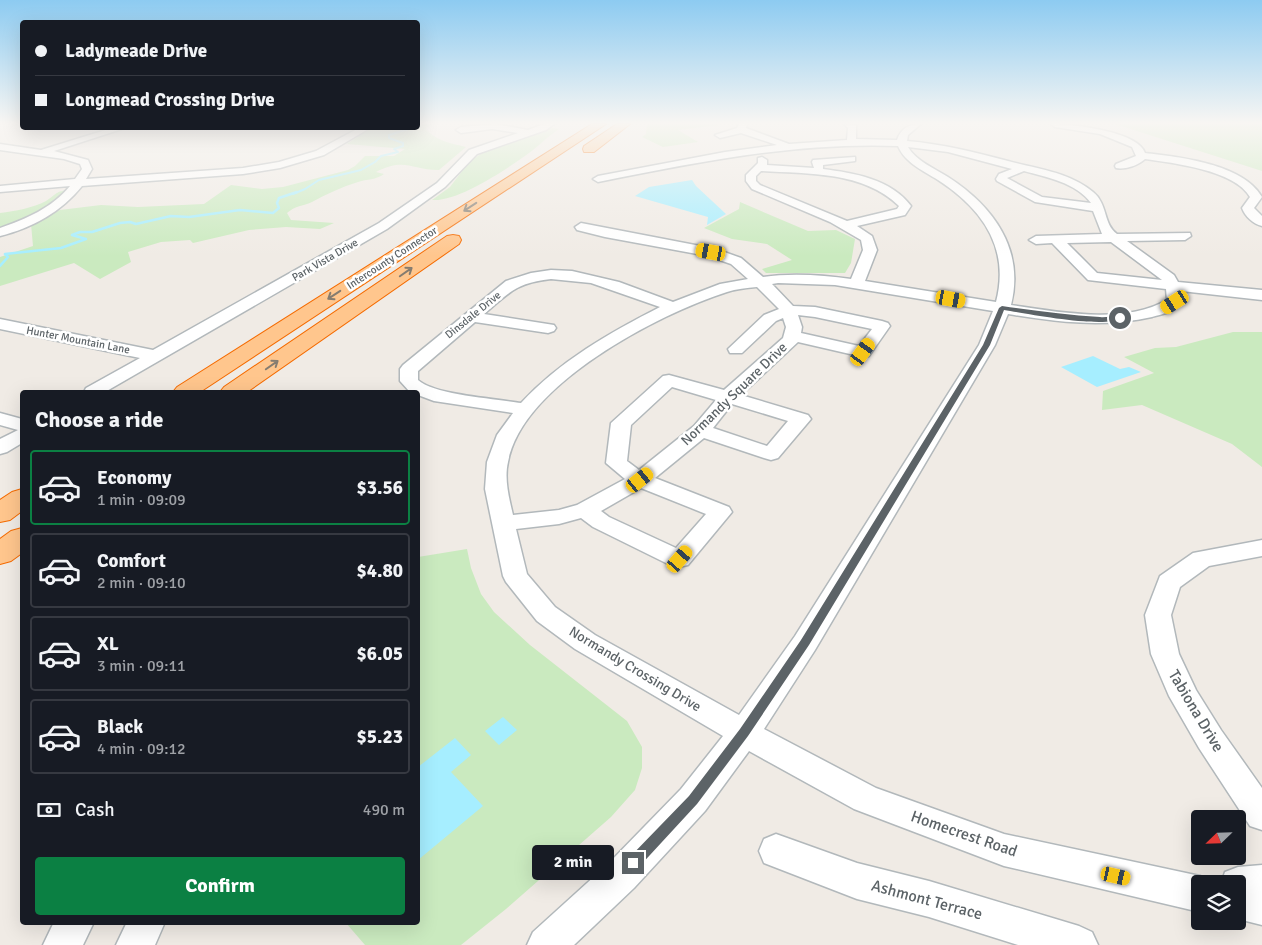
<!DOCTYPE html>
<meta charset="utf-8">
<style>
:root{--surface:#171b24;--page:#242831;--text:#f1f3f6;--muted:#9ea1a6;--line:#363941;--accent:#0b8043}
body{margin:0;font-family:Signika,sans-serif;background:var(--page);color:var(--text);height:100vh;display:flex;flex-direction:column;font-size:19px;white-space:nowrap}
*{box-sizing:border-box;margin:0}
p{font-size:16px;color:var(--muted)}
.icon{flex:none;width:28px;height:28px;fill:none;stroke:currentColor;stroke-width:2;stroke-linecap:round;stroke-linejoin:round}
.map{position:relative;flex:1;overflow:hidden}
.side{position:absolute;left:20px;top:390px;width:400px;height:535px;display:flex;flex-direction:column;background:var(--surface);border-radius:5px;box-shadow:0 5px 20px #0002}
.side>*{flex:none}
.banner{position:absolute;left:20px;top:20px;width:400px;height:110px;border-radius:5px;box-shadow:0 5px 20px #0002;display:grid;align-content:center;height:110px;padding:0 15px;background:var(--surface)}
.needle{width:32px;rotate:247deg}
.fabs{position:absolute;left:1191px;top:810px;display:grid;gap:10px}
.fabs a{display:grid;place-items:center;width:55px;height:55px;border-radius:5px;background:var(--surface);box-shadow:0 5px 20px #0002;font-size:25px}
.end{position:absolute;width:22px;height:22px;margin:-11px;border:6px solid #5c6367;background:#fff;box-shadow:0 0 0 2px #fff}
.from{border-radius:50%}
.bubble{position:absolute;height:35px;border-radius:5px;background:var(--surface);box-shadow:0 5px 20px #0002;font-size:16px;font-weight:700;line-height:35px;text-align:center}
.car{position:absolute;width:15px;height:30px;margin:-15px -8px;border-radius:6px;box-shadow:0 0 4px 1px #0007;background:linear-gradient(#f5c518 24%,#345 0 40%,#f5c518 0 76%,#345 0 86%,#f5c518 0)}
.banner b{display:flex;align-items:center;gap:18px;height:48px;font-size:19px}
.banner b+b{border-top:1px solid var(--line)}
.banner i{width:12px;height:12px;background:var(--text)}
ul{padding:0;list-style:none}
li{display:flex;align-items:center;gap:15px;height:75px;margin:0 10px 8px;padding:0 5px;border:2px solid var(--line);border-radius:5px}
li div{flex:1}
li b{display:block;font-size:19px}
li em{font-style:normal;font-weight:700}
li.current{border-color:var(--accent)}
li>.icon{width:45px;height:45px;stroke-width:1.5}
h2{padding:0 15px;font-size:22px;line-height:60px}
.pay{display:flex;align-items:center;gap:12px;height:55px;padding:0 15px;font-size:19px}
.pay p{margin-inline-start:auto}
.action{display:flex;gap:10px;margin-top:auto;padding:10px 15px}
.action a{flex:1;height:58px;border-radius:5px;background:var(--accent);color:#fff;font-size:20px;font-weight:700;line-height:58px;text-align:center}
.map>svg:first-child{display:block}
</style>
<div class="map">
<svg width="1262" height="945" viewBox="0 0 1262 945">
<rect width="100%" height="100%" fill="#f0ebe5"/>
<path fill="#caeabf" d="M418,124H435L425,128C436,141 450,143 466,147L439,170C410,170 406,157 376,172L384,174C376,180 367,179 358,182C342,187 326,194 312,202C302,207 298,204 287,213L291,220L334,223L320,229L286,227L249,230L193,243L190,240L161,242L128,252L131,262L100,279L74,263L0,286V257L33,246L31,224L60,210L101,205L138,207L204,204L231,185L262,189L283,187L348,170L355,166L365,156H394L405,149L347,144L371,128H418Z
M647,124H713L720,125L678,130L698,142L663,147L642,137L646,134Z
M1115,124H1262V171Z
M552,128L559,129C548,136 539,146 529,153C507,169 458,202 432,200L450,187L469,162L491,147Z
M70,190C52,210 25,220 0,228V213C15,211 33,208 46,201C57,194 55,191 70,190Z
M740,202L808,231L836,230L855,239L851,263L845,273H766L762,269L792,260L767,244L732,239L704,228L739,209Z
M1233,332H1262V467L1232,444L1142,405L1102,410L1103,391L1154,373L1124,357L1155,348L1176,347Z
M467,549L471,568L481,594L494,612L530,645L627,721L642,747V768L635,790L611,817L506,909L461,945H365L346,923L418,922V557Z"/>
<path fill="#a6eeff" d="M692,180L696,186L726,214L707,225L708,217L635,196L649,187Z
M1093,356L1120,369L1129,367L1141,372L1097,387L1061,367Z
M503,717L517,730L499,745L485,731Z
M455,738L471,755L451,772L483,806L418,860V767Z"/>
<g fill="none" stroke-linecap="round" stroke-linejoin="round">
<path stroke="#a6eeff" stroke-width="2" d="M293,194L305,189L319,180L361,170L375,162L381,156L398,152L394,149L403,146V143L389,138V135L411,128"/>
<path stroke="#a6eeff" stroke-width="2.5" d="M0,266L8,257L5,254L61,248L86,239L72,235L80,232H92L120,223L130,222L136,224L171,216L189,217L240,210L273,213L279,208L277,203L279,198L297,192"/>
<defs>
<path id="minor" d="M495,124L528,130L544,124H554L546,130L477,154L445,187L387,229L105,392H84L86,388L140,358L0,329V319L153,350L379,223L437,183L469,150L518,133L492,129L461,133L456,130L461,127Z
M739,124H747L746,128L789,144L847,140L848,128L844,124L856,125V139L897,140C901,128 909,124 921,124L908,135L907,141C942,144 974,152 1008,161C1037,169 1069,172 1093,192C1108,204 1103,224 1117,234L1190,233L1191,236L1185,240L1127,241L1174,275L1178,282L1262,290V300L1181,291L1183,302C1176,311 1163,314 1152,317C1104,328 1056,322 1008,314L995,345L815,650L764,729L876,788L1004,834L1200,876L1213,881L1214,884H1200V912L1004,866L854,809L749,751L705,811L634,888L574,945H527L533,932L608,864L681,789L723,736L575,649L537,621L506,582L503,576L485,489L487,462L497,435L513,413L434,401L418,395V392H410L400,381V369L403,365L506,281L531,273L551,270L572,271L619,282L673,302L720,284L748,279L731,264L708,256L605,237L577,230L575,227L581,223L716,249L741,258L763,277C791,273 823,275 851,279L863,250L861,240L830,222L752,189L746,181V175L758,163V158L762,157L767,160V165L814,168L812,162L813,160L855,157V161L823,165V169C854,173 891,179 911,206L905,215L857,226L872,236L877,250L865,281L996,302C1010,249 983,209 938,180C924,171 905,163 898,146C797,142 697,162 598,182L593,179L598,176L725,152L777,145L741,133L720,138L715,135L737,128ZM908,147L948,152L1012,169L999,174L996,179L997,181L1035,202L1093,211L1102,234L1036,236L1029,240L1036,244L1052,243L1088,280L1166,289L1167,300C1124,325 1058,312 1011,305C1025,249 993,206 948,177C934,168 916,161 908,147ZM761,171C808,174 863,171 899,206L897,209L847,221L760,185L756,181V176ZM1024,171C1046,177 1077,183 1091,203L1042,197L1007,178ZM1111,242L1162,280L1097,273L1067,243ZM551,279L591,283L660,307C609,333 560,361 521,403C498,399 434,395 418,380V371L475,322L548,333L554,331L556,328L554,325L484,314C510,292 516,283 551,279ZM778,283L835,285L993,311L979,345L795,636L739,715L595,635L555,607L527,574L516,529L559,524L581,518L593,527L670,565L679,567L688,565L732,512L729,507L655,478L704,438L764,458L771,460L778,458L811,419L808,415L741,395L798,342L863,357L869,356L890,326L888,323L882,321L815,307L793,306L772,284ZM757,287L779,309L764,315L728,349L730,353H742L776,321L783,318L786,327L783,338L724,390L669,375L663,376L611,423L606,463L625,479L577,505L559,510L513,515C509,498 504,479 508,462C522,385 658,314 727,292C736,289 747,288 757,287ZM798,315L815,317L872,329L859,346L801,333L802,327ZM672,387L716,400L694,426L639,470L627,461L631,425ZM732,404L788,421L767,446L713,428ZM641,488L706,514L676,548L609,517L601,511Z
M1051,124C1071,124 1138,131 1145,153C1180,157 1243,164 1262,197L1254,208L1262,216V226C1253,224 1245,216 1242,208L1250,197C1235,170 1173,163 1145,159C1139,165 1125,170 1116,168L1115,166L1116,164L1136,156L1132,147L1100,134L1055,127Z
M112,128H125L54,151L88,160L92,169L86,179L243,168L279,162L316,151L359,128H370L324,155L280,168L243,174L82,186C61,212 32,228 0,236V228C26,219 52,208 70,186L0,192V186L75,179L82,169L80,164L64,159L0,150V144L41,150Z
M0,413L22,419V443L7,452L0,454V439L18,430L0,425Z
M1262,540V556L1209,566L1180,587L1171,615L1179,654L1196,690L1221,730L1262,788V830L1250,826L1199,748L1169,696L1151,654L1145,615L1160,576L1193,553Z
M776,834L857,863L929,881L1079,926L1092,932L1098,945H1018L929,917L857,899L764,863L759,851L764,839Z
M1262,865V925L1238,919V884H1221L1225,872L1238,867Z
M54,922H94L83,945H43Z
M127,922H165L155,945H116Z"/>
<path id="highway" d="M592,124H606L200,392H173L177,387Z
M617,124H630L594,152H584L583,149L584,146Z
M453,235L459,236L461,240L459,244L247,392H220L224,387L447,236Z
M22,489V511L10,520L0,522V500L12,492Z
M22,528V553L11,561L0,564V539L11,531Z"/>
</defs>
<use href="#minor" stroke="#b2b8bb" stroke-width="3"/>
<use href="#highway" stroke="#f56b00" stroke-width="2"/>
<use href="#minor" fill="#fff" fill-rule="evenodd"/>
<use href="#highway" fill="#ffc68d" fill-rule="evenodd"/>
</g>
<defs><path id="oneway-shaft" d="M-6 0H5M1.5-3L5.5 0L1.5 3" fill="none" stroke-width="1.6" stroke-linecap="round" stroke-linejoin="round" transform="scale(1.25)"/></defs>
<g stroke="#857c70">
<use href="#oneway-shaft" transform="translate(470 207) rotate(147)"/>
<use href="#oneway-shaft" transform="translate(406 272) rotate(-35)"/>
<use href="#oneway-shaft" transform="translate(334 295) rotate(147)"/>
<use href="#oneway-shaft" transform="translate(272 365) rotate(-35)"/>
</g>
<linearGradient id="sky" x2="0" y2="1"><stop stop-color="#8dcbf1"/><stop offset="0.48" stop-color="#f8f6f3"/><stop offset="1" stop-color="#f8f6f3" stop-opacity="0"/></linearGradient>
<rect width="1262" height="256" fill="url(#sky)"/>
<path fill="#5c6367" d="M1002,306C1035,311 1067,315 1100,317C1108,318 1117,314 1123,318C1104,329 1029,314 1004,310L990,345L809,645L748,736L697,804L638,868L633,870L628,868L626,863L628,859L689,796L740,729L801,640L983,345L999,308Z"/>
<g text-anchor="middle" dominant-baseline="central" stroke-width="5" stroke-linejoin="round" paint-order="stroke">
<g font-size="11" fill="#5c6367" stroke="#fff">
<text transform="translate(392 258) rotate(-33)">Intercounty Connector</text>
<text transform="translate(325 260) rotate(-30)">Park Vista Drive</text>
<text transform="translate(473 315) rotate(-39)">Dinsdale Drive</text>
<text transform="translate(78 340) rotate(11)">Hunter Mountain Lane</text>
</g>
<g font-size="14" fill="#5c6367" stroke="#fff">
<text transform="translate(734 394) rotate(-44)">Normandy Square Drive</text>
<text transform="translate(635 669) rotate(31)">Normandy Crossing Drive</text>
</g>
<g font-size="16" fill="#5c6367" stroke="#fff">
<text transform="translate(1196 711) rotate(59)">Tabiona Drive</text>
<text transform="translate(964 834) rotate(19)">Homecrest Road</text>
<text transform="translate(927 900) rotate(15)">Ashmont Terrace</text>
</g>
</g>
</svg>
<div class="fabs">
<a><svg class="needle" viewBox="-14 -14 28 28"><path d="M0-13l5 13h-10z" fill="#e53935"/><path d="M0 13l5-13h-10z" fill="#9ea1a6"/></svg></a>
<a><svg class="icon" aria-label="layers" viewBox="0 0 24 24"><path d="M12 4l9 5-9 5-9-5zM3 14l9 5 9-5"/></svg></a>
</div>
<i class="end from" style="left:1120px;top:318px"></i>
<i class="end" style="left:633px;top:863px"></i>
<div class="bubble" style="left:532px;top:845px;width:82px">2 min</div>
<i class="car" style="left:711px;top:252px;rotate:280deg"></i>
<i class="car" style="left:951px;top:299px;rotate:100deg"></i>
<i class="car" style="left:1175px;top:302px;rotate:238deg"></i>
<i class="car" style="left:863px;top:352px;rotate:36deg"></i>
<i class="car" style="left:640px;top:480px;rotate:51deg"></i>
<i class="car" style="left:680px;top:559px;rotate:41deg"></i>
<i class="car" style="left:1116px;top:876px;rotate:103deg"></i>
<div class="banner">
<b><i class="from"></i>Ladymeade Drive</b>
<b><i></i>Longmead Crossing Drive</b>
</div>
<section class="side">
<h2>Choose a ride</h2>
<ul>
<li class="current"><svg class="icon" aria-label="car" viewBox="0 0 24 24"><path d="M5 17H2v-5l4-1 3-4h7l3 4 3 1v5h-3M9 17h6M6 11h13"/><circle cx="7" cy="17" r="2"/><circle cx="17" cy="17" r="2"/></svg><div><b>Economy</b><p>1 min · 09:09</p></div><em>$3.56</em></li>
<li><svg class="icon" aria-label="car" viewBox="0 0 24 24"><path d="M5 17H2v-5l4-1 3-4h7l3 4 3 1v5h-3M9 17h6M6 11h13"/><circle cx="7" cy="17" r="2"/><circle cx="17" cy="17" r="2"/></svg><div><b>Comfort</b><p>2 min · 09:10</p></div><em>$4.80</em></li>
<li><svg class="icon" aria-label="car" viewBox="0 0 24 24"><path d="M5 17H2v-5l4-1 3-4h7l3 4 3 1v5h-3M9 17h6M6 11h13"/><circle cx="7" cy="17" r="2"/><circle cx="17" cy="17" r="2"/></svg><div><b>XL</b><p>3 min · 09:11</p></div><em>$6.05</em></li>
<li><svg class="icon" aria-label="car" viewBox="0 0 24 24"><path d="M5 17H2v-5l4-1 3-4h7l3 4 3 1v5h-3M9 17h6M6 11h13"/><circle cx="7" cy="17" r="2"/><circle cx="17" cy="17" r="2"/></svg><div><b>Black</b><p>4 min · 09:12</p></div><em>$5.23</em></li>
</ul>
<div class="pay"><svg class="icon" aria-label="cash" viewBox="0 0 24 24"><path d="M3 7h18v10H3z"/><circle cx="12" cy="12" r="2"/></svg>Cash<p>490 m</p></div>
<div class="action"><a>Confirm</a></div>
</section>
</div>
